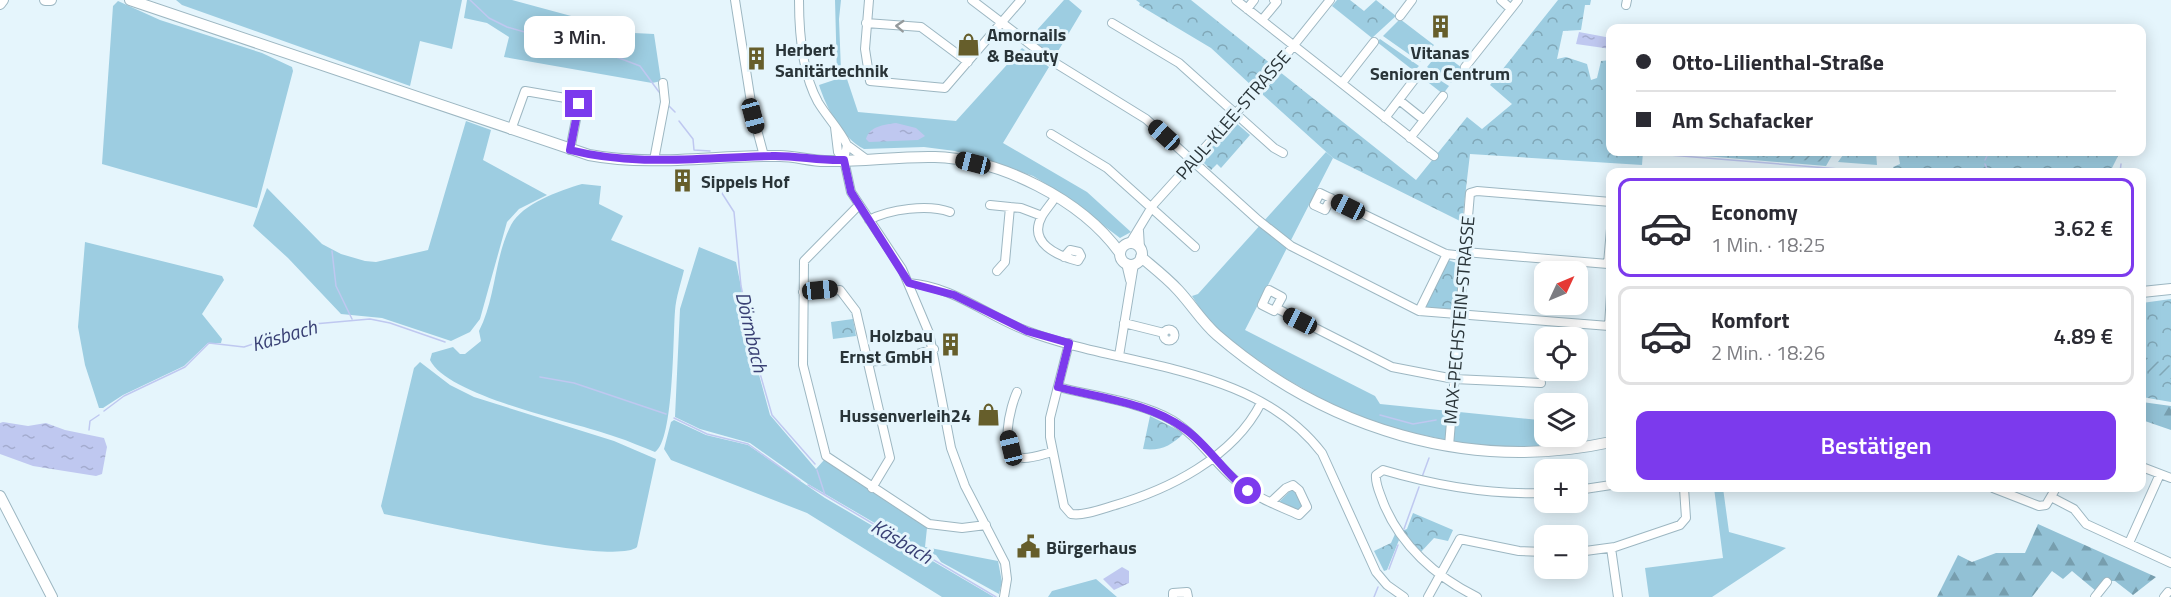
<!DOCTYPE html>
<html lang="de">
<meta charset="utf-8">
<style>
:root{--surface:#fff;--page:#f2f2f3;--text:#2b2b33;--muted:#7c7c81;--line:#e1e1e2;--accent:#7c3aed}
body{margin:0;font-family:"Titillium Web",sans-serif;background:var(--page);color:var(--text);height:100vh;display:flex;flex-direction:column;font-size:22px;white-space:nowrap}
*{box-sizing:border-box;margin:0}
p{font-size:20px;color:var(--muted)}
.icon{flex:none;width:33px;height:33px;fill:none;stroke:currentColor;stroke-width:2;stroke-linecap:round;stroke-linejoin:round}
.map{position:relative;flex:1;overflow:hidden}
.sheet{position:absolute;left:1606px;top:168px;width:540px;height:324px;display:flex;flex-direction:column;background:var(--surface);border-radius:12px;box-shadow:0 3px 15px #0003}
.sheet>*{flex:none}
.hud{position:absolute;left:1606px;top:24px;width:540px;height:132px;border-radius:12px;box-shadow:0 3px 15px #0003;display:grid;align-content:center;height:132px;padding:0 30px;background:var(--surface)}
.needle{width:39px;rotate:46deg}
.tools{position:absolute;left:1534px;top:261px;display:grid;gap:12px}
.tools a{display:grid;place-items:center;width:54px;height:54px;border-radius:12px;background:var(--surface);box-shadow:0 3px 15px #0003;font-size:30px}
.end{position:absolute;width:27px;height:27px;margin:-14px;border:8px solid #7c3aed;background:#fff;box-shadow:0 0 0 3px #fff}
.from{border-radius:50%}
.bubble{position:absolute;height:42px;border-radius:12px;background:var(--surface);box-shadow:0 3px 15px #0003;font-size:20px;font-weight:600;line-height:42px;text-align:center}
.car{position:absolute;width:18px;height:36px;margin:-18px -9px;border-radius:8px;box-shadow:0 0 4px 2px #0007;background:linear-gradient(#222 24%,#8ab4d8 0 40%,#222 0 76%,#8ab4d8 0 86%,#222 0)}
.hud b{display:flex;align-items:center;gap:21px;height:57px;font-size:22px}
.hud b+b{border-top:2px solid var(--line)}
.hud i{width:15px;height:15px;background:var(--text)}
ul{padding:10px 0 0;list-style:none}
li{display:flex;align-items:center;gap:18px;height:99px;margin:0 12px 9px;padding:0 18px;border:3px solid var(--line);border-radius:12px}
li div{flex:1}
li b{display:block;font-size:22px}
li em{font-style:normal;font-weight:600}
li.current{border-color:var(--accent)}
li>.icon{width:54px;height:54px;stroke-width:1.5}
.cta{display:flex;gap:12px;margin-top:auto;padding:12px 30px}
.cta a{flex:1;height:69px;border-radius:12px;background:var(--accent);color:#fff;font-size:24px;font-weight:600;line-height:69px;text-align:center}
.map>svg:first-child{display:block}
</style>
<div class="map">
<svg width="2171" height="597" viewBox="0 0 2171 597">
<defs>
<pattern id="forest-firs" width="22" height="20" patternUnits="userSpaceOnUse" patternTransform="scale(1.5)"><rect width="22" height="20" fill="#92c1d5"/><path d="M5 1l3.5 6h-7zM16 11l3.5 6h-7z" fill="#779eae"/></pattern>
<pattern id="park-crowns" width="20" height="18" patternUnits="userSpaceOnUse" patternTransform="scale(1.5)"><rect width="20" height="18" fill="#9dcde1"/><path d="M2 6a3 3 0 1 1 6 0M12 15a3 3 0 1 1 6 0" fill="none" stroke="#80a7b7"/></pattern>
<pattern id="garden-furrows" width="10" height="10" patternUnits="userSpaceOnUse" patternTransform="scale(1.5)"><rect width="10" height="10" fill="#9dcde1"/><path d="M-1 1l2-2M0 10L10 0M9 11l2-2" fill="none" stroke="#80a7b7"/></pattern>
<pattern id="water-ripples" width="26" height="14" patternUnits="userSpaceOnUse" patternTransform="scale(1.5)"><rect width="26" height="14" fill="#bfc8f0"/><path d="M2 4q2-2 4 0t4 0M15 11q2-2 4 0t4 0" fill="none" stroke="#a4accf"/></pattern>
</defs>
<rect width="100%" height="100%" fill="#e5f5fc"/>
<path fill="#9dcde1" d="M176,0H462L452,49L420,41L410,86L182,5Z
M467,0H512L634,33L654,34L661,81L652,83L504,57L509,37L487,23L464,18Z
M835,0H841L839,19L841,71L837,76Z
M1064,0H1069L1082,11L1054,58L1028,40Z
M118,1L160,20L262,53L292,67L293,71L257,208L102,164L113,6Z
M1400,19L1434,45L1420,62L1383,36Z
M1380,39L1419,66L1414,71L1377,42Z
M1022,48L1049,67L1003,143L1087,192L1131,232L1120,238L1059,192L1033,176L1006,167L955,151L924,147L864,149C842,138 826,107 819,85L846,76L858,112L956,121Z
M1440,51L1462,68L1451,83L1427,67Z
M1424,70L1449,86L1443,94L1420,76Z
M466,121L491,130L483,160L547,195L519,209L507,222L480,319L470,332L451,341L382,318L341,314L288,258L253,226L267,188L322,244L341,254L365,261L376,262L428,250Z
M1326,152L1333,158L1245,330L1375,396L1380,404L1539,420V449L1474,446L1362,422L1283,377L1233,343L1206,318L1192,296L1198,294Z
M582,184L601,186L599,204L623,216L611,240L684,270C681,283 676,297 675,311C673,335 674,441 655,452C642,447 629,441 616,437C576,422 448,397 430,360L432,353L453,347L460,354H465L481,341L479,331C496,298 494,258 511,225C523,203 559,191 582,184Z
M85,242L222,276L224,280L202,314L222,339L221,343H208L184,366L123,395L103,408H99L85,365L78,327Z
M699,247L736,262L758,371L770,415L816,469L824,460L927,528L925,547L998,561L1002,582L999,594L941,562L936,555L921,550L808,484L750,443L700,429L675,417L680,309Z
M420,362L450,385L474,397L614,441L656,459L637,547C616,566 422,521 384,514L381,506L414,368Z
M674,420L706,435L748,445L825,498L994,597H942L807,513L671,460L664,449L671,422Z
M1293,488L1303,504L1299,511L1279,502Z
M1714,488H1723L1729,532L1786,548L1712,597H1649L1645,568L1723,558Z
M1096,579L1117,597H1048L1052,591Z"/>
<path fill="url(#forest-firs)" d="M2142,402L2171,406V430L2142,420Z
M2038,524L2156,577L2133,595L2115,581H2104L2096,591L2072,571L2063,579L2052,571L2032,597H1937L1958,555L1972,562L1996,553H2025Z"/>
<path fill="url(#park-crowns)" d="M1136,0H1191L1271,64L1252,86L1211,48L1139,5L1140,3Z
M1337,0H1350L1364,11L1376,0L1396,16L1372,38L1332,6Z
M1558,0H1591L1590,5H1585L1581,30L1563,31L1557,59L1566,57L1587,64L1591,80L1597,78L1601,61L1611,60V152H1643L1642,165L1470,154L1462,222L1333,158L1262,94L1280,72L1416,180L1467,117L1482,129L1512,104L1490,85Z
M1235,122L1250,135L1221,168L1217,164L1211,170L1201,160Z
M1657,152H1834L1826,166Z
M1845,152H1876L1877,165L1838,162Z
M1898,152H2120L2110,172H1895L1893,167L1900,164Z
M1448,260L1459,264L1460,315L1419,311Z
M2171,299V402L2142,397V303Z
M853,319L856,336L833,339L831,322Z
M1150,416L1184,433C1171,446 1161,451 1143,449Z
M1413,513L1453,530L1448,541L1434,538L1420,553L1402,531L1407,529Z
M1395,534L1399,540L1387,570L1384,571L1374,551L1391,543Z"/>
<path fill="url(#garden-furrows)" d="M1708,152H1825L1824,162Z
M2142,356L2171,366V379L2142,370Z"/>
<path fill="url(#water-ripples)" d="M1579,32L1611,38V49L1576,44Z
M896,123L916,128L925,136L918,140L869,142L866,139C870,126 883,125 896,123Z
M3,422L28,426L46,423L65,430L104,438L107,447L102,474L96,476L33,466L0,454V423Z
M1122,567L1129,571V583L1114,590L1103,579Z"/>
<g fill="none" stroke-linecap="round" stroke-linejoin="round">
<path stroke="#bfc8f0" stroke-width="1.5" d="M470,0L489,18L507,27L535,35L553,33L640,66L659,92
M668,105L675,112
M679,121L693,139L694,150L710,151
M1657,154L1876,172
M1985,160L1989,152
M1985,164L1988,171
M1940,172H1998
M2120,172L2121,164
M718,187L734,212L741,286L759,370L772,415L815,464
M332,251L336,286L352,319
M540,377L574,383L666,414
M104,411L124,396L185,367L209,343L244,347L314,324L370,319L390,323L445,342
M1380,415L1413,424L1436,420
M674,418L707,434L748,444L800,481
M89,430L90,421L99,415
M817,470L825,495
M1422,477L1429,458
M808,485L996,597
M1404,529L1419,487
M1389,569L1398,545
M1374,597L1378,587"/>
<defs>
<path id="minor" d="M735,0L753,115L764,156
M799,0C799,32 802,73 818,102C827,117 840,130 847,145L844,160
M869,0L865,49L870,81L945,88L1021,0
M972,0L1052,61L1146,119L1258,220L1291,246L1419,311L1609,326L1611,294
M1236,0L1434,156
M1501,0L1511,9L1518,0
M1626,5L1627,0
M1247,9L1254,0
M1400,16L1412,0
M1262,20L1277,2L1274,0
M866,23L921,27L968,62
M1112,23L1179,63L1274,148L1283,153
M1465,67L1511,9
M1342,83L1374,42
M1399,100L1424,120
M1385,118L1417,76
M835,127L838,152L844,160L851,192L902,269L929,333L951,448L965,486L1005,563L1007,579L1004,597
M511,130L525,91L577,100L579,104L570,150
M1051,134L1107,168L1195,247
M1410,138L1443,96
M847,145L866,159
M654,160L665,102L663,83
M1056,196C1052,203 1046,209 1042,216C1027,243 1058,256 1078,261L1081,256L1079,252L1070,250L1064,257
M1331,198L1325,210L1314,205L1320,193L1446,254L1464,256
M859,205L804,261L803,365L826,456L929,524L962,528L986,525
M990,205L1010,207
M869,220C890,209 928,204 950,212
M1139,231L1140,248
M1130,243L1153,205L1266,80L1330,0
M1465,252L1608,264L1611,266
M1126,263L1130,280
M1608,264L1611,229
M997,271L1005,262L1010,207L1021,208L1042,216
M908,283C953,286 987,316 1027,331C1123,368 1253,363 1322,453L1376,572L1387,585L1404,597
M803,292L840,290L856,311L890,458L872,488
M1276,308L1282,297L1269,290L1262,305L1274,311L1276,308L1392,367L1454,379L1541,383
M1419,311L1447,254
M1124,323L1164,333
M1163.5 335a5.5 5.5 0 1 1 11 0a5.5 5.5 0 1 1-11 0Z
M1069,343L1050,418V437L1064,506L1071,514C1083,516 1099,510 1112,506C1168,490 1233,458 1261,403
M1119,356L1134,264
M867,362L900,359L934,349
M1058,387C1093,396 1141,402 1172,420C1198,436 1213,461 1235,480C1253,497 1277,505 1299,515L1307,507L1299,490L1293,485L1286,488L1271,502
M1017,392C1011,405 996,457 1024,458C1033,458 1044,454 1052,452
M1449,446L1470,193L1477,191L1611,202
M2142,467L2171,478
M1993,488L2039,506L2046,505L2056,488
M1578,490L1611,485
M2051,497L2074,509L2086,524L2171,563
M2129,543L2160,474
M1611,548L1618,597
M1578,552L1615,547L1680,525L1686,518L1684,488
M1173,597V593L1187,592L1188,597
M1428,597L1460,539L1519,551L1545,552
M1477,597C1436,577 1400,545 1383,502C1380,493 1375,484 1376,475L1383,470C1437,486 1489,495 1545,493
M2095,597L2107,582
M2164,597L2168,592"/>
<path id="major" d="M45,0H51
M130,0L589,155C652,167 716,155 780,156C795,156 810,161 825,161C862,162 898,156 935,157C1000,159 1081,199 1120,253
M0,4L3,0
M1120 254a11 11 0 1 1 22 0a11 11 0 1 1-22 0Z
M1141,257C1154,268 1167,278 1178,290C1192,305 1202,322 1217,335C1326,429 1469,473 1611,442
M2142,292L2171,289
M0,496L52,597"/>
</defs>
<use href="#minor" stroke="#9db7c2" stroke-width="10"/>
<use href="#major" stroke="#9db7c2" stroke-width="12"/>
<use href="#minor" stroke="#fff" stroke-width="8"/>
<use href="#major" stroke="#fff" stroke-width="10"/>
</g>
<defs><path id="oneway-chevron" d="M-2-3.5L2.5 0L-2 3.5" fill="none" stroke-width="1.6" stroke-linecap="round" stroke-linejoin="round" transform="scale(1.5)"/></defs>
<use stroke="#949a9c" href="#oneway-chevron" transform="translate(900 26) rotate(-177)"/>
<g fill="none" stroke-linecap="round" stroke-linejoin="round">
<path stroke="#7c3aed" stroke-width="8" d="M579,104L570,150C636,167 703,157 771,156C795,155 819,161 844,160L851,192L909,283L954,295L1027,331L1069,343L1058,387C1100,398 1150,403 1185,429C1209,446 1224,473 1248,491"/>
</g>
<defs>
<symbol id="building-bare" viewBox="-9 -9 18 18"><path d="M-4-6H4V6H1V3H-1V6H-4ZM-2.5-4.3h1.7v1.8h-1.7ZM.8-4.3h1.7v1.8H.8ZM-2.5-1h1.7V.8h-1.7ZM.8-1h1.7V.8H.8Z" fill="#665e2b" stroke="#e5f5fc" stroke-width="2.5" paint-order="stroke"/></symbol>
<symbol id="shop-bare" viewBox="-9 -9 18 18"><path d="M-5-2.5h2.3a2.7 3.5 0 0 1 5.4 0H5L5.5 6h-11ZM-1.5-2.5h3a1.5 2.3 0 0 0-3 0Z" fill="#665e2b" stroke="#e5f5fc" stroke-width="2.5" paint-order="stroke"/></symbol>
<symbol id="civic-bare" viewBox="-9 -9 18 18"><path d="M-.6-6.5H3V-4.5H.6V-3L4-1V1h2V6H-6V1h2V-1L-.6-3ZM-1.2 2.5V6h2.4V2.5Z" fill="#665e2b" stroke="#e5f5fc" stroke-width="2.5" paint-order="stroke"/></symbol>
</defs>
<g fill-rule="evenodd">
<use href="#building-bare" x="1424" y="10" width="33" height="33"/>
<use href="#shop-bare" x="952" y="28" width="33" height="33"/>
<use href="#building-bare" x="740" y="42" width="33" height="33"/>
<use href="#building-bare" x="666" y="164" width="33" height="33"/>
<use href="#building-bare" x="934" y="328" width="33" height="33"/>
<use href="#shop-bare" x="972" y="398" width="33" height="33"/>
<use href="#civic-bare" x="1012" y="530" width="33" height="33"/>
</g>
<g text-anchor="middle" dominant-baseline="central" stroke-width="6" stroke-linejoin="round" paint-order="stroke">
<g font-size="18" font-weight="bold" fill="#293438" stroke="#e5f5fc" text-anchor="start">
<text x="987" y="34">Amornails<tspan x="987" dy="21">&amp; Beauty</tspan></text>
<text x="775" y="49">Herbert<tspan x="775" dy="21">Sanitärtechnik</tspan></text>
<text x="1440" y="52" text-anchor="middle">Vitanas<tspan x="1440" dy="21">Senioren Centrum</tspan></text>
<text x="701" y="181">Sippels Hof</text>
<text x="933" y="335" text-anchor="end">Holzbau<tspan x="933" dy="21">Ernst GmbH</tspan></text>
<text x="971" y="415" text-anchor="end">Hussenverleih24</text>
<text x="1046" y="547">Bürgerhaus</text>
</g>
<g font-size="18" fill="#293438" stroke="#e5f5fc">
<text transform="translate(1233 115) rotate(-49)">PAUL-KLEE-STRASSE</text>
<text transform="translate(1459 320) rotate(-85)">MAX-PECHSTEIN-STRASSE</text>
</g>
<g font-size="20" font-style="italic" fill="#394074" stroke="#e5f5fc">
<text transform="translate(752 332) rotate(77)">Dörmbach</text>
<text transform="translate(284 335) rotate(-16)">Käsbach</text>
<text transform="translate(902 541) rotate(31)">Käsbach</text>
</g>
</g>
</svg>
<div class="tools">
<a><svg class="needle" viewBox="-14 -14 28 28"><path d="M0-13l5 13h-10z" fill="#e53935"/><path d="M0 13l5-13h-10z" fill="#7c7c81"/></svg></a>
<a><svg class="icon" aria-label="locate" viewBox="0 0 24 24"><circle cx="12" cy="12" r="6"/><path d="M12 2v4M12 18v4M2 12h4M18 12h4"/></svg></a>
<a><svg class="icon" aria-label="layers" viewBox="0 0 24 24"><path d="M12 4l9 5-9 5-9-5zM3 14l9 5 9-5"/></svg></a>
<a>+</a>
<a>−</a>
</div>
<i class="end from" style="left:1248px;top:491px"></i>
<i class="end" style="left:579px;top:104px"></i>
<div class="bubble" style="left:524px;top:16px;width:111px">3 Min.</div>
<i class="car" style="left:753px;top:116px;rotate:165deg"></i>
<i class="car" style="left:1164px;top:135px;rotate:312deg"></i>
<i class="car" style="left:973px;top:163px;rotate:284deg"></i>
<i class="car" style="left:1348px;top:207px;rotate:296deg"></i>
<i class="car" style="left:820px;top:290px;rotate:84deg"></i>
<i class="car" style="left:1300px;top:321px;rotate:297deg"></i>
<i class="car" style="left:1011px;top:448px;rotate:346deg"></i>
<div class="hud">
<b><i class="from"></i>Otto-Lilienthal-Straße</b>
<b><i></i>Am Schafacker</b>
</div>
<section class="sheet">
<ul>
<li class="current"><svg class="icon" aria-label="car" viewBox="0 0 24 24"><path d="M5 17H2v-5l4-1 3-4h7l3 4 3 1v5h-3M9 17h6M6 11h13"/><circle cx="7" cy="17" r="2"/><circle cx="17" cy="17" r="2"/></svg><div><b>Economy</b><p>1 Min. · 18:25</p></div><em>3.62 €</em></li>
<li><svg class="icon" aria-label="car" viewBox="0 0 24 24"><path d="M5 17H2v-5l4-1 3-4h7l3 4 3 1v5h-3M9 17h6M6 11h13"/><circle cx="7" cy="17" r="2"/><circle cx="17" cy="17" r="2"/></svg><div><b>Komfort</b><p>2 Min. · 18:26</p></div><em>4.89 €</em></li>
</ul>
<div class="cta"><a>Bestätigen</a></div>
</section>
</div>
